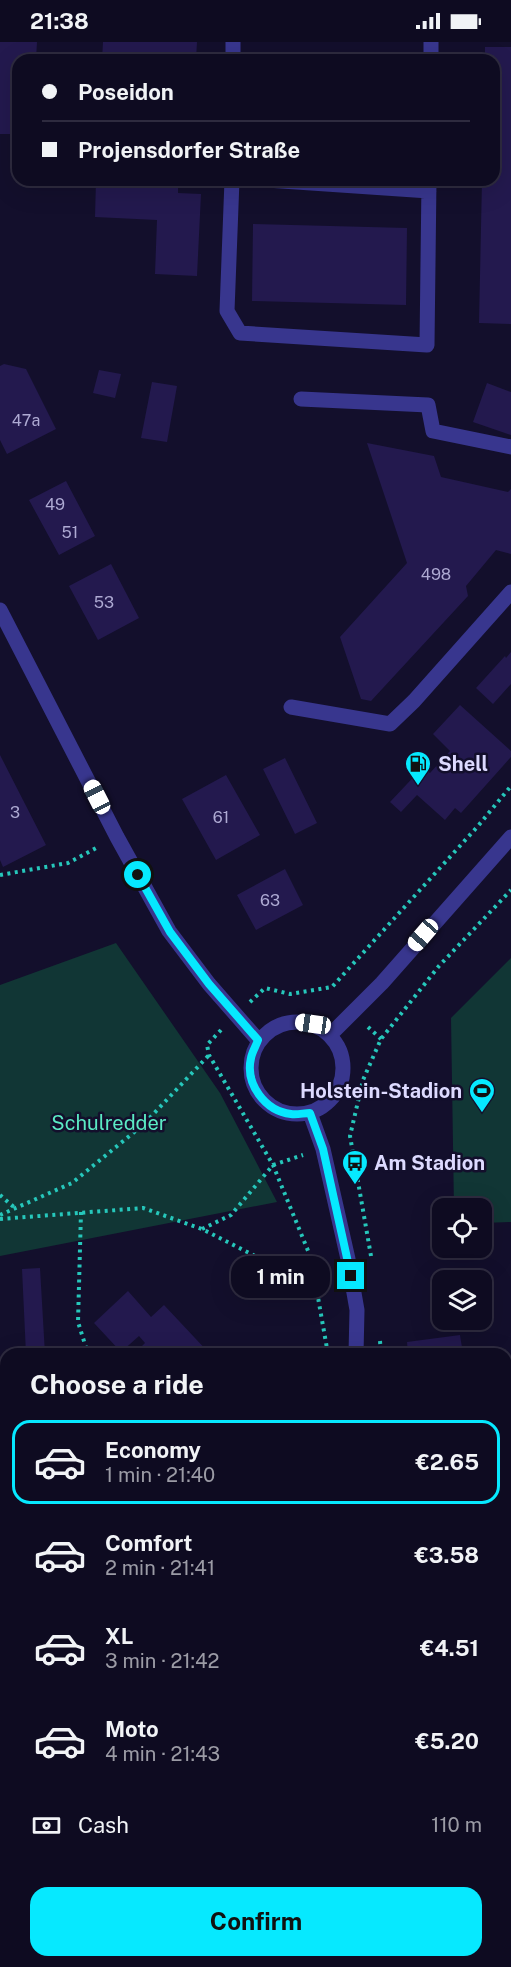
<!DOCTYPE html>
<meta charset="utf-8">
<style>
:root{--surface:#0e0b21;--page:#17142a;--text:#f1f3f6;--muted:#9b9ba5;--line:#2e2b3f;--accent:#06e9ff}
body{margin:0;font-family:"Public Sans",sans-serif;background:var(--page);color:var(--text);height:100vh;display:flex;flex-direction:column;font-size:22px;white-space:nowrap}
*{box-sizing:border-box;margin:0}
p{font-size:20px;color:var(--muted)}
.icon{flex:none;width:33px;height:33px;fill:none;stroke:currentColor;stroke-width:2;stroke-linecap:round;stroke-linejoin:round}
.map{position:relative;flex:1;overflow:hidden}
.details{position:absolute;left:0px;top:1306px;width:512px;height:620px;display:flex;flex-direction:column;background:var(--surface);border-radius:18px 18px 0 0;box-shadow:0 6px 24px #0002,0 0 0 2px var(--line)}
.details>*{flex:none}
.banner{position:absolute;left:12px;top:12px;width:488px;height:132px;border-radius:18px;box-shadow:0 6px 24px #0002,0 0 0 2px var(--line);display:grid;align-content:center;height:132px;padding:0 30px;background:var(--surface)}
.buttons{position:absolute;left:432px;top:1156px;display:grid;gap:12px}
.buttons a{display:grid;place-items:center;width:60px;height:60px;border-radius:12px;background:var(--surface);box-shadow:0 6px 24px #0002,0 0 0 2px var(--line);font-size:30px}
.end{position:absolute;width:27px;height:27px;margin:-14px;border:8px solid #06e9ff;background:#111;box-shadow:0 0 0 3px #111}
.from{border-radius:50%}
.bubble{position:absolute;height:42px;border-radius:18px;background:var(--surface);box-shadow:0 6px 24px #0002,0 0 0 2px var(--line);font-size:20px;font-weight:700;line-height:42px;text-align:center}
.car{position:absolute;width:18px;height:36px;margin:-18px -9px;border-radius:8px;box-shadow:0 0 4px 2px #0007;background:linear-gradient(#fff 24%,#345 0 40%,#fff 0 76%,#345 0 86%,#fff 0)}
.banner b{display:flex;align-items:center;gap:21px;height:57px;font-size:22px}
.banner b+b{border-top:2px solid var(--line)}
.banner i{width:15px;height:15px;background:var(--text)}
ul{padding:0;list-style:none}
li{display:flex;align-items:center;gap:18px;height:84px;margin:0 12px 9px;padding:0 18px;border:3px solid transparent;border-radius:18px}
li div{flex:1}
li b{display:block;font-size:22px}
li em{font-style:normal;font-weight:700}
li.active{border-color:var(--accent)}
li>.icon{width:54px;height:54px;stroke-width:1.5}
h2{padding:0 30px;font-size:27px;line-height:72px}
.pay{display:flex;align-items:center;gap:15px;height:66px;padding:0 30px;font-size:22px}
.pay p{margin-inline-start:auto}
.button{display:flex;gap:12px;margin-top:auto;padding:12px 30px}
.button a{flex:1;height:69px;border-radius:18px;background:var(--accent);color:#111;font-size:24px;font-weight:700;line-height:69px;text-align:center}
.status{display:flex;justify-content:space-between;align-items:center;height:42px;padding:0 30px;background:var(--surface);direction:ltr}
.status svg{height:16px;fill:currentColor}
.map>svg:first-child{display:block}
</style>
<div class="status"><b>21:38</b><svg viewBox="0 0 49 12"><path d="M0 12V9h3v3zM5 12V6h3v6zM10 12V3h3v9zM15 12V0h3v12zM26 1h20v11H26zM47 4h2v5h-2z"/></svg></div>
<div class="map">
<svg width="511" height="1925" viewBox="0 0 511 1925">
<rect width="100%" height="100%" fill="#130f2c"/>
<path fill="#113635" d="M116,901L220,1051L277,1160L0,1214V943Z
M511,916V1180L482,1181V1167H454L451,976Z"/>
<path fill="#23194e" d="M0,0H37L36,18H18V92H0Z
M103,0H197L196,18H102Z
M485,5H511V282L479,281L482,138H494V18H485Z
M96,138H178V151L201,152L197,234L155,232L157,178L95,175Z
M253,182L407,186L406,263L252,259Z
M4,322L26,327L56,387L7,412L0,398V324Z
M99,328L121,332L115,356L93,351Z
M152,340L177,344L167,400L141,396Z
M487,341L511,350V393L473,380Z
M367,401L434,414L441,435L508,450L511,447V512L496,508L466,544L468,554L371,659L361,657L340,595L407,521Z
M66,439L95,494L59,513L29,458Z
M111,522L139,576L98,598L69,544Z
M511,610V642L493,662L476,646L505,614L506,616Z
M460,663L511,709V715L461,771L455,766L445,778L417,753L401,770L390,760L423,725L430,731L450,709L433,692Z
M0,713L46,803L3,825L0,818Z
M285,716L317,781L295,792L263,727Z
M226,733L260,793L216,818L182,757Z
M285,827L303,863L256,888L237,853Z
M40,1226L45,1312H26L22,1227Z
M128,1249L151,1275L164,1263L210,1312H139L136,1310L145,1301L139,1294L121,1310L94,1281Z
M460,1293L463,1312H408L407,1300Z
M506,1383H511V1455H506Z
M506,1692H511L510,1723H506Z"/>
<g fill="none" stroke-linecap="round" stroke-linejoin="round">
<path stroke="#26c7bb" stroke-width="4" stroke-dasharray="3 4.5" stroke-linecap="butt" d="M0,833L68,821L98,805
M250,960L265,946L290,952L332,945L478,784L511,744
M368,985L381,997
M221,988L207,1003L209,1013L273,1123L311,1216L328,1312
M0,1153L16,1167
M81,1170L78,1280L88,1312
M0,1173L72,1141L144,1082L209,1013
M0,1177L143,1166L202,1187L265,1219L311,1216
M202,1187L231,1173L273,1123L303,1113
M371,1214L350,1094L363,1038L381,997L439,924L511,848
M380,1299L381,1312
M0,1502L6,1498
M310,1920L311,1925"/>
<path stroke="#38368e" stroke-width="15" d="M233,18V0
M431,18V0
M232,138L227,269L240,291L427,303L429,138
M267,138L429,149
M301,357L428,363L433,389L511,405
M0,568L117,795L169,889L209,942L258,998
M291,665L390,682L414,659L511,550
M251 1026a46 46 0 1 1 92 0a46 46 0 1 1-92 0Z
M330,993L382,941L511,795
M310,1071L323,1107L348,1217L357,1268L356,1312
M506,1372H511
M0,1540L6,1539
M506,1807L511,1808
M365,1920L366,1925"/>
</g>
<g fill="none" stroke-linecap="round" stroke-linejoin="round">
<path stroke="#06e9ff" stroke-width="8" d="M138,833L170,890L209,942L258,998C256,1004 252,1010 251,1016C245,1042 265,1069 291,1072C297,1073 304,1071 310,1071L323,1107L351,1234"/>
</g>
<defs>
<symbol id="fuel-pin" viewBox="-11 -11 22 30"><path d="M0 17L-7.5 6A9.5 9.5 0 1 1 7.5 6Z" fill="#06e9ff" stroke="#130f2c"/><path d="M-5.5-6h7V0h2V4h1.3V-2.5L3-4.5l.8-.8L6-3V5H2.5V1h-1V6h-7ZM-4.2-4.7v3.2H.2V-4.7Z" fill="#111"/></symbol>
<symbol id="stadium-pin" viewBox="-11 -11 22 30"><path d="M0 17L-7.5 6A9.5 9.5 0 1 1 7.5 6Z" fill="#06e9ff" stroke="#130f2c"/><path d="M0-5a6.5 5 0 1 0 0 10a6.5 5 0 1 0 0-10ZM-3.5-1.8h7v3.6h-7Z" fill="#111"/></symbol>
<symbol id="bus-pin" viewBox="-11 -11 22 30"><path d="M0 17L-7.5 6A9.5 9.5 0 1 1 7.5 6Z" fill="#06e9ff" stroke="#130f2c"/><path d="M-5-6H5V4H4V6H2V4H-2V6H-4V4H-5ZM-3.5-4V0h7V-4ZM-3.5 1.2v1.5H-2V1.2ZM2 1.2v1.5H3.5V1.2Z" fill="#111"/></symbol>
</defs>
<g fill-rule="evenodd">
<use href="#fuel-pin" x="403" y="707" width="30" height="40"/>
<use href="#stadium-pin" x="467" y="1034" width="30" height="40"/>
<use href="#bus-pin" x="340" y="1106" width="30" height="40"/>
</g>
<g text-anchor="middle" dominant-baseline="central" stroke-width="5" stroke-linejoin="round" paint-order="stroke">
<g font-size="16" fill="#aeaad3">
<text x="26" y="378">47a</text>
<text x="55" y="462">49</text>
<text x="70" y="490">51</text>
<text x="436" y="532">498</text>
<text x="104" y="560">53</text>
<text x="15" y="770">3</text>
<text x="221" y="775">61</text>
<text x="270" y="858">63</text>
</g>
<g font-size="20" font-weight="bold" fill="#dddaff" stroke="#130f2c" text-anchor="start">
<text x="438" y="722">Shell</text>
<text x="462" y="1049" text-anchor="end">Holstein-Stadion</text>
<text x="374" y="1121">Am Stadion</text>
</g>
<g font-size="20" fill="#5beac4" stroke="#130f2c">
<text x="109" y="1081">Schulredder</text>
</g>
</g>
</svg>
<div class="buttons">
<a><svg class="icon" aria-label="locate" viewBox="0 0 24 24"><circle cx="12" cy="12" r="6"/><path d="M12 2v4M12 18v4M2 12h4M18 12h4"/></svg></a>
<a><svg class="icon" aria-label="layers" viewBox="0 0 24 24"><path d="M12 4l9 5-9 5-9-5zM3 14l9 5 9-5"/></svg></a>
</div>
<i class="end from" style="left:138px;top:833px"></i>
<i class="end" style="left:351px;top:1234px"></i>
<div class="bubble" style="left:231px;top:1214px;width:99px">1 min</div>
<i class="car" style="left:97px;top:755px;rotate:333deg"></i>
<i class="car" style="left:423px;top:893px;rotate:221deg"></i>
<i class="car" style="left:313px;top:982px;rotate:278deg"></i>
<div class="banner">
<b><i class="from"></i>Poseidon</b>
<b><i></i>Projensdorfer Straße</b>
</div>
<section class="details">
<h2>Choose a ride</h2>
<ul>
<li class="active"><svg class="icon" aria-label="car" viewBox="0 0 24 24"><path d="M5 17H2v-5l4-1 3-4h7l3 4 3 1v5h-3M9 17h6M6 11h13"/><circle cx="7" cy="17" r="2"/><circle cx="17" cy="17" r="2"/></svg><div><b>Economy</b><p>1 min · 21:40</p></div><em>€2.65</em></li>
<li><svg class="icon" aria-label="car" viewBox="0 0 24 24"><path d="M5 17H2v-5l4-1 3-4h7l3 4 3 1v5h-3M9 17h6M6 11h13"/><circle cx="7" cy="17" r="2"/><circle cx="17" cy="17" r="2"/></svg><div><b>Comfort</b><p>2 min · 21:41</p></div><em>€3.58</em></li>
<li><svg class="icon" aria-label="car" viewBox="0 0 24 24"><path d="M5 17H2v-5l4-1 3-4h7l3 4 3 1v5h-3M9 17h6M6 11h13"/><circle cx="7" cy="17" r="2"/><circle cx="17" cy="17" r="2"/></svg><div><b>XL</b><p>3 min · 21:42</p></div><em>€4.51</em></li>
<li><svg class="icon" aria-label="car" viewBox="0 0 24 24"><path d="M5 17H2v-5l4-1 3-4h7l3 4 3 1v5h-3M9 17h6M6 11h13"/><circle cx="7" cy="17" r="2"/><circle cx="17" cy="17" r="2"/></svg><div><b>Moto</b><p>4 min · 21:43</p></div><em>€5.20</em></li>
</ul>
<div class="pay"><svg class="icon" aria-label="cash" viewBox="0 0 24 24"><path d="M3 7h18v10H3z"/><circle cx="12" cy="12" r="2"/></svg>Cash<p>110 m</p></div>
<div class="button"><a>Confirm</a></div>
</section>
</div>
